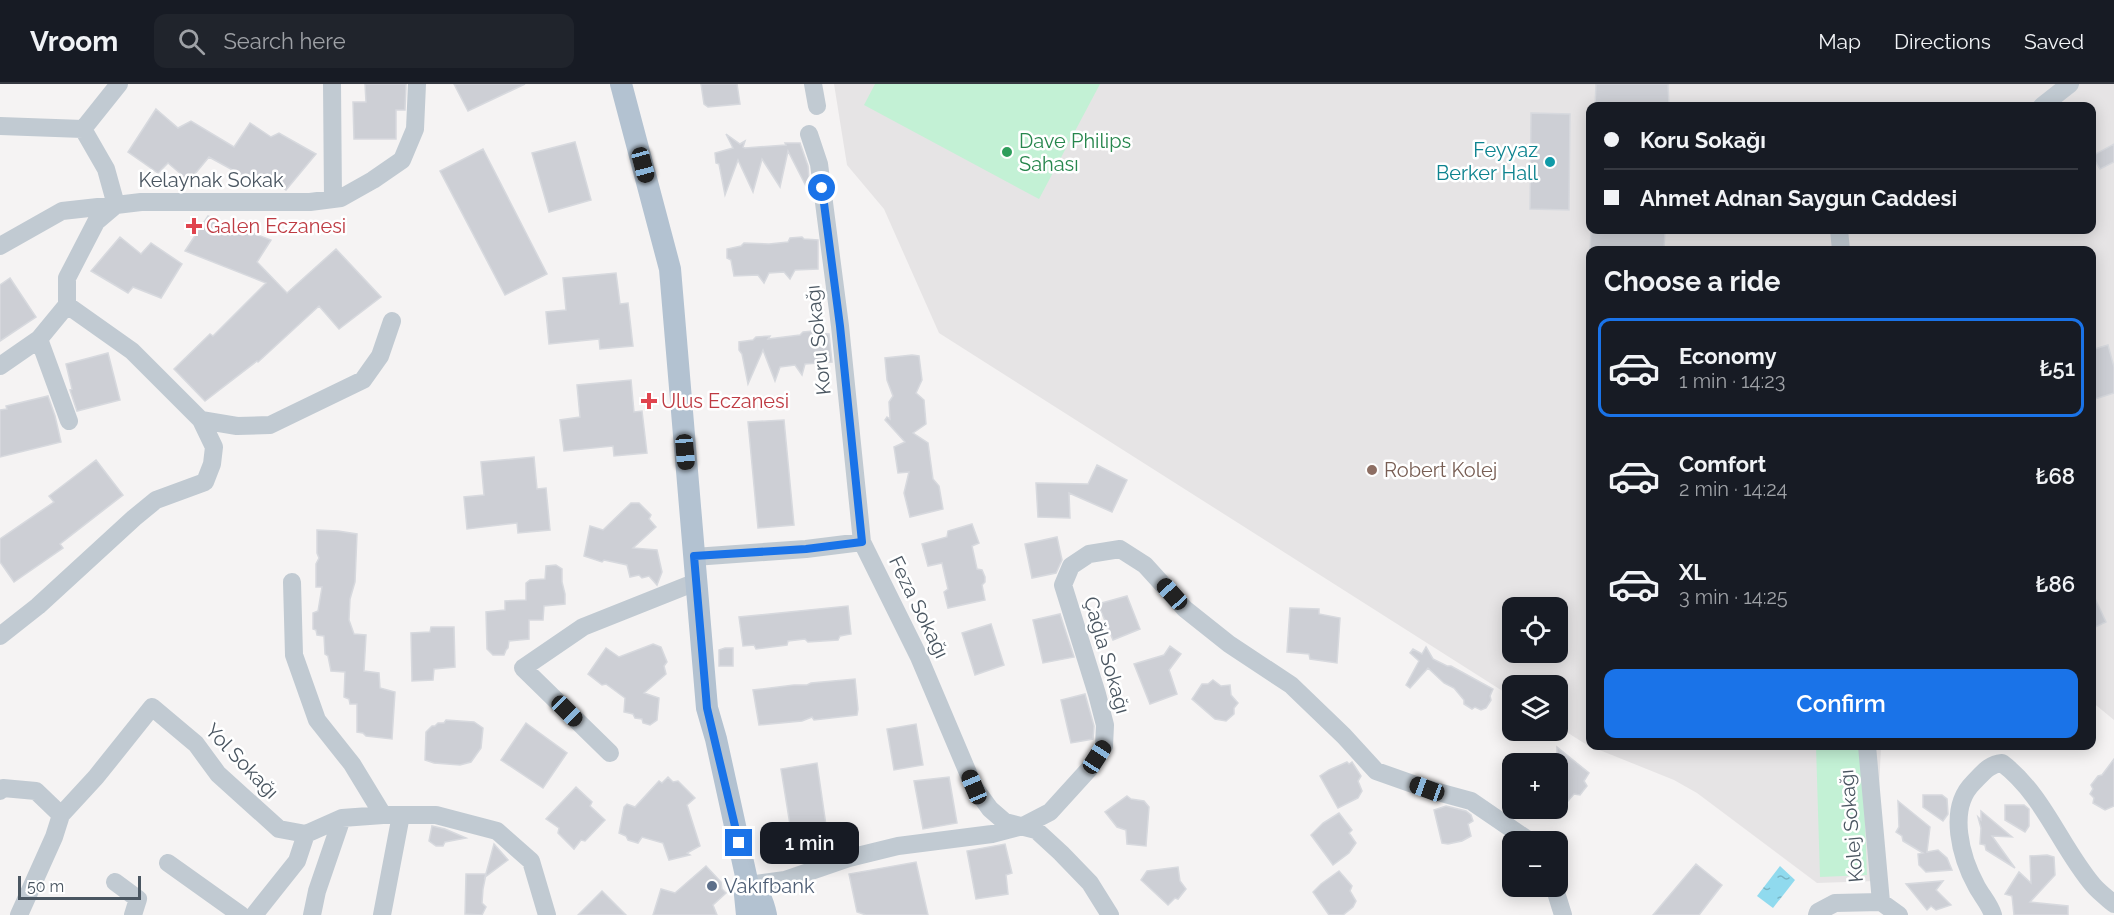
<!DOCTYPE html>
<meta charset="utf-8">
<style>
:root{--surface:#171b24;--page:#20242c;--text:#f1f3f6;--muted:#9ea1a6;--line:#363941;--accent:#1a73e8}
body{margin:0;font-family:Raleway,sans-serif;background:var(--page);color:var(--text);height:100vh;display:flex;flex-direction:column;font-size:22px;white-space:nowrap}
*{box-sizing:border-box;margin:0}
p{font-size:20px;color:var(--muted)}
.icon{flex:none;width:33px;height:33px;fill:none;stroke:currentColor;stroke-width:2;stroke-linecap:round;stroke-linejoin:round}
.map{position:relative;flex:1;overflow:hidden}
.details{position:absolute;left:1586px;top:162px;width:510px;height:504px;display:flex;flex-direction:column;background:var(--surface);border-radius:12px;box-shadow:0 3px 15px #0003}
.details>*{flex:none}
.hud{position:absolute;left:1586px;top:18px;width:510px;height:132px;border-radius:12px;box-shadow:0 3px 15px #0003;display:grid;align-content:center;height:132px;padding:0 18px;background:var(--surface)}
.controls{position:absolute;left:1502px;top:513px;display:grid;gap:12px}
.controls a{display:grid;place-items:center;width:66px;height:66px;border-radius:12px;background:var(--surface);box-shadow:0 3px 15px #0003;font-size:30px}
.scale{position:absolute;left:18px;bottom:15px;width:123px;box-sizing:border-box;padding-left:6px;border:3px solid #4a5661;border-top:0;font-size:16px;line-height:21px;white-space:nowrap;color:#4a5661;-webkit-text-stroke:4px #fff;paint-order:stroke}
.end{position:absolute;width:27px;height:27px;margin:-14px;border:8px solid #1a73e8;background:#fff;box-shadow:0 0 0 3px #fff}
.from{border-radius:50%}
.bubble{position:absolute;height:42px;border-radius:12px;background:var(--surface);box-shadow:0 3px 15px #0003;font-size:20px;font-weight:600;line-height:42px;text-align:center}
.car{position:absolute;width:18px;height:36px;margin:-18px -9px;border-radius:8px;box-shadow:0 0 4px 2px #0007;background:linear-gradient(#222 24%,#8ab4d8 0 40%,#222 0 76%,#8ab4d8 0 86%,#222 0)}
.hud b{display:flex;align-items:center;gap:21px;height:57px;font-size:22px}
.hud b+b{border-top:2px solid var(--line)}
.hud i{width:15px;height:15px;background:var(--text)}
ul{padding:0;list-style:none}
li{display:flex;align-items:center;gap:18px;height:99px;margin:0 12px 9px;padding:0 6px;border:3px solid transparent;border-radius:12px}
li div{flex:1}
li b{display:block;font-size:22px}
li em{font-style:normal;font-weight:600}
li.selected{border-color:var(--accent)}
li>.icon{width:54px;height:54px;stroke-width:1.5}
h2{padding:0 18px;font-size:27px;line-height:72px}
.cta{display:flex;gap:12px;margin-top:auto;padding:12px 18px}
.cta a{flex:1;height:69px;border-radius:12px;background:var(--accent);color:#fff;font-size:24px;font-weight:600;line-height:69px;text-align:center}
header{display:flex;align-items:center;gap:36px;box-sizing:border-box;height:84px;padding:0 30px;background:var(--surface);border-bottom:2px solid var(--line)}
header strong{font-size:28px}
nav{display:flex;gap:33px;margin-inline-start:auto;font-size:21px}
.search{width:420px;height:54px;background:var(--page);display:flex;align-items:center;gap:15px;box-sizing:border-box;padding:0 21px;border-radius:12px;color:var(--muted);font-size:22px}
.map>svg:first-child{display:block}
</style>
<header>
<strong>Vroom</strong>
<div class="search"><svg class="icon" aria-label="search" viewBox="0 0 24 24"><circle cx="10" cy="10" r="6"/><path d="M15 15l6 6"/></svg>Search here</div>
<nav><a>Map</a><a>Directions</a><a>Saved</a></nav>
</header>
<div class="map">
<svg width="2114" height="831" viewBox="0 0 2114 831">
<defs>
<pattern id="water-ripples" width="26" height="14" patternUnits="userSpaceOnUse" patternTransform="scale(1.5)"><rect width="26" height="14" fill="#90daee"/><path d="M2 4q2-2 4 0t4 0M15 11q2-2 4 0t4 0" fill="none" stroke="#78b4c4"/></pattern>
</defs>
<rect width="100%" height="100%" fill="#f5f3f3"/>
<path fill="#e6e4e5" fill-rule="evenodd" d="M834,0H2114V636L2091,617V166H1590V662H1881L1875,797L1817,799L1697,709L1674,696L1587,661L1557,642V602H1512V613L939,249L884,125L847,81ZM1590,22H2091V146H1590ZM1512,524H1557V568H1512Z"/>
<path fill="#c3f1d5" d="M875,0H1100L1039,115L864,21Z
M1816,662H1862L1867,791L1820,793Z"/>
<path fill="url(#water-ripples)" d="M1780,782L1795,796L1773,824L1757,812Z"/>
<path fill="#cdcfd5" stroke="#d7d9de" stroke-width="1.5" d="M365,0H406L405,26H396V55H354L353,18H366Z
M454,0H525L468,27Z
M701,0H737L740,20L708,23L704,20Z
M1596,0H1668L1669,22H1595Z
M156,25L178,44L191,37L234,63L250,39L271,53L279,49L316,70L286,106L266,93L260,101L209,73L189,97L168,79L158,89L128,68Z
M1531,29L1570,30L1569,126L1530,125Z
M726,50L740,60L745,57L743,63L745,64L786,61L785,59H800L808,82L810,110L788,67L780,103L762,75L753,108L738,76L725,111L719,80L716,79L715,69L733,64Z
M575,58L591,116L549,128L532,69Z
M2114,60V78L2100,85L2092,72Z
M483,65L547,190L505,211L440,87Z
M208,132L271,156L257,178L287,209L336,165L381,213L339,245L319,222L258,278L257,277L205,317L174,285L210,250L213,252L266,199L185,167Z
M1591,146H1665L1664,166H1590Z
M120,153L141,170L151,159L182,180L161,214L133,203L128,209L91,187Z
M802,153L804,155L818,156V185L795,186L790,195L784,188L769,189L764,199L758,191L734,192L731,176L727,174V165L741,162L744,159L769,160L788,158L790,154Z
M616,189L620,220L628,219L633,262L600,265L599,255L549,260L546,228L566,226L563,194Z
M10,194L36,233L0,257V201Z
M813,247L816,249L829,250L832,278L805,280L802,291L795,281L780,283L775,297L763,266L748,300L742,270L739,266V258L753,256L756,253L770,252L768,255L800,251L803,248Z
M2108,261L2114,283V309L2095,315L2091,303V266Z
M108,269L120,316L77,327L70,306L72,305L66,280Z
M912,271L919,272L922,296L916,309L924,316L926,340L913,349L928,359L933,395L939,402L943,425L910,433L904,409L909,388L898,389L894,363L905,358L885,336L887,333L890,335L889,318L893,312L887,296L885,274Z
M631,296L634,328L642,327L647,369L614,372L613,362L564,367L560,336L580,333L577,301Z
M48,312L55,332L61,358L0,373V326L7,325L6,322Z
M784,336L794,441L758,444L748,338Z
M534,373L537,405L546,404L550,446L518,449L517,439L467,445L464,413L484,411L481,378Z
M96,376L123,411L60,460L63,464L14,498L0,478V455L54,418L49,412Z
M1097,381L1127,396L1112,428L1069,409L1070,434L1038,433L1036,399L1088,400Z
M631,419H639L651,431L649,435L656,443L633,464L657,466L662,488L657,501L649,492L642,494L639,491L630,493L627,481L604,476L602,478L584,472L590,442L603,446Z
M972,440L979,459L972,462L977,485L982,486L985,493V498L982,501L985,516L948,524L944,508L948,505L942,479L928,482L922,460L947,453L948,447Z
M317,446L338,447L357,450L355,498L350,515L349,536L354,550L366,551L364,587L379,589L380,604L395,608L392,655L366,652L363,649L357,648V620H350L349,615L344,613L345,588L331,587L328,572L325,570L324,552L317,551L316,546L313,545V529L318,527L322,503H316V480L319,474L317,469Z
M1057,453L1062,476L1056,489L1032,494L1025,460Z
M556,481L562,485V498L565,510V520L544,522L543,536H529V555L509,557L508,564L506,566L504,571H493L487,565L486,528L505,526V517L526,516V499L530,496L545,495L546,482Z
M2091,506L2106,538L2091,545Z
M1127,512L1140,545L1113,556L1098,520Z
M848,522L851,550L840,552L838,556L808,558L805,555L788,557L787,561L756,565L754,561L743,562L739,533Z
M1290,524L1319,525V530L1340,534L1337,579L1310,575L1309,570L1287,568Z
M1060,530L1074,573L1043,579L1033,536Z
M991,540L1004,581L975,591L962,549Z
M431,543H454L455,583L434,585L433,596L412,597L411,549L430,548Z
M653,560L661,563L667,578L664,582L666,590L644,609L659,614L657,636L650,641L643,639L642,635L635,634L633,630L624,628L625,614L606,600L602,601L588,590L606,564L619,573Z
M1170,562L1181,570L1169,586L1177,610L1150,620L1134,580L1164,571Z
M1426,563L1433,575L1447,582H1451L1493,605L1490,612L1491,616L1486,624L1481,626L1475,623L1472,625L1464,620V616L1454,604L1444,599L1428,584L1410,604L1406,601L1419,577L1410,569L1413,565L1422,570Z
M725,564H733V582H719V566Z
M855,595L858,625L857,631L814,636L812,633L802,637L759,641L753,606L794,601H807L811,599Z
M1213,596L1221,602L1230,601L1231,611L1238,619L1234,624V630L1226,637L1215,635L1192,615L1202,600H1208Z
M1085,610L1094,642L1093,655L1071,659L1061,616Z
M446,636L474,638L483,644L481,664L471,678L460,681L434,679L425,676L426,648L432,642H435L438,639H444Z
M526,639L567,669L543,704L501,676Z
M916,640L923,681L894,686L887,645Z
M1557,663L1589,689L1584,697L1587,702L1580,711L1574,710L1568,717L1557,709Z
M2114,675V722L2105,726L2093,719L2094,714L2090,710L2093,705L2091,701L2098,692L2102,691Z
M1347,678L1349,680L1352,678L1361,692L1358,697L1362,707L1358,714L1338,724L1320,692L1329,686Z
M817,679L830,769L806,777L796,778L781,685Z
M668,693L673,698L678,697L695,714L687,721L700,762L687,769L690,771L669,776L663,759L642,753L638,759L628,756L626,752L619,749L624,723L627,720L635,723L659,697L662,699Z
M949,693L957,739L923,745L914,697Z
M576,703L592,718L590,722L605,736L585,757L581,756L574,765L558,749L559,744L546,735Z
M1923,711H1942L1947,715L1948,730L1943,737L1923,723Z
M1127,712L1131,715L1144,717L1149,723L1146,762L1127,760L1126,746L1117,743L1105,728Z
M1898,717L1930,743L1927,768L1938,766L1947,774L1952,786L1926,788L1919,781L1918,770L1923,769L1903,757L1902,752L1896,748L1899,743Z
M2005,721H2024L2029,725V742L2025,748L2005,736Z
M1446,722L1466,727L1471,731L1473,737L1468,740L1471,752L1462,757L1448,760L1442,759L1434,726Z
M1981,727L2012,753L1992,752L2015,784L1986,766L1985,761L1980,760L1981,744L1978,733L1981,736Z
M1339,729L1352,746L1349,749L1356,759L1349,769L1333,781L1311,751L1323,739Z
M432,742L445,745L466,754L445,758L443,762H436L429,757Z
M494,760L508,776L485,793Z
M1005,760L1012,789L1006,791L1008,810L976,815L967,767Z
M2047,771L2054,773L2055,791L2030,818L2068,822V831H2014L2012,812L2005,810L2019,788L2031,799L2030,772Z
M916,778L928,831H866L857,828L849,790Z
M1696,780L1722,801L1699,831H1653Z
M706,782L721,798L722,805L726,809L713,821L717,831H653L661,805L675,809Z
M1178,783L1180,797L1186,805L1178,815L1175,814L1168,821L1141,796L1147,787Z
M1339,787L1352,802L1350,807L1356,817L1353,823L1343,831H1329L1313,808L1321,800Z
M466,790H486L483,805L482,819L486,823L482,831L465,830Z
M1943,797L1936,806L1951,821L1936,826L1931,822L1927,826L1906,800Z
M602,807L626,831H578Z"/>
<g fill="none" stroke-linecap="round" stroke-linejoin="round">
<path stroke="#c1cad2" stroke-width="18" d="M332,0L333,115
M813,0L817,22
M2042,22L2070,0
M0,42L83,45L106,85L116,121L62,127L0,162
M83,45L119,0
M809,50L819,80L840,242L862,458L919,573L974,703L990,725L1005,738L1036,746L1061,769L1090,799L1110,831
M1839,146L1841,166
M39,255L69,337
M0,282L39,255L67,221
M201,336L237,342L270,341L363,296L380,272L392,237
M694,473L806,465L862,458
M292,498L294,571L317,636L352,680L383,731
M0,552L38,522L134,434L156,416L205,398L212,380L214,363L201,336L132,267L67,221V194L96,138L116,121L141,118H310L341,114L373,96L402,76L415,45L417,0
M1867,662L1881,818
M610,669L523,584L583,543L696,498
M0,707L3,704L36,707L61,731L96,693L152,623L196,660L218,690L279,745L306,750
M168,779L241,831
M115,798L138,815L133,831
M748,801L785,796L849,774L898,762L992,750L1023,742L1050,728L1090,684L1104,662L1105,641L1097,610L1063,501L1071,482L1089,470L1120,465L1145,481L1185,525L1229,560L1291,601L1344,652L1376,687L1427,705L1471,717L1531,758
M1554,802L1563,831
M19,831L54,753L61,731
M254,831L297,777L306,750L342,734L383,731H436L497,747L531,777L547,831
M312,831L317,807L342,734
M382,831L401,731
M1817,831L1818,828L1835,819L1881,818L1899,831
M1993,831C1990,821 1982,812 1977,803C1961,774 1947,725 1973,699C1983,689 1989,680 2002,679C2044,711 2060,762 2093,801C2099,808 2107,814 2114,820"/>
<path stroke="#b3c2d1" stroke-width="22" d="M621,0L670,185L707,624L716,655L748,801L745,811L747,831
M748,801C760,809 763,817 766,831"/>
</g>
<g fill="none" stroke-linecap="round" stroke-linejoin="round">
<path stroke="#1a73e8" stroke-width="8" d="M739,759L707,624L694,472L806,465L862,458L840,242L822,104"/>
</g>
<circle fill="#2e9e5b" stroke="#fff" stroke-width="2" cx="1007" cy="68" r="6"/>
<circle fill="#0f9aa8" stroke="#fff" stroke-width="2" cx="1550" cy="78" r="6"/>
<g fill="#e0444e" stroke="#fff" stroke-width="2">
<path d="M191 133h6v6h6v6h-6v6h-6v-6h-6v-6h6z"/>
<path d="M646 308h6v6h6v6h-6v6h-6v-6h-6v-6h6z"/>
</g>
<circle fill="#8d6e63" stroke="#fff" stroke-width="2" cx="1372" cy="386" r="6"/>
<circle fill="#5c6f8a" stroke="#fff" stroke-width="2" cx="712" cy="802" r="6"/>
<g text-anchor="middle" dominant-baseline="central" stroke-width="5" stroke-linejoin="round" paint-order="stroke">
<g font-size="20" fill="#27864d" stroke="#fff" text-anchor="start">
<text x="1019" y="57">Dave Philips<tspan x="1019" dy="23">Sahası</tspan></text>
</g>
<g font-size="20" fill="#0d838f" stroke="#fff" text-anchor="end">
<text x="1538" y="66">Feyyaz<tspan x="1538" dy="23">Berker Hall</tspan></text>
</g>
<g font-size="20" fill="#4a5661" stroke="#fff">
<text x="211" y="96">Kelaynak Sokak</text>
<text transform="translate(818 256) rotate(-96)">Koru Sokağı</text>
<text transform="translate(919 523) rotate(64)">Feza Sokağı</text>
<text transform="translate(1107 571) rotate(74)">Çağla Sokağı</text>
<text transform="translate(242 677) rotate(46)">Yol Sokağı</text>
<text transform="translate(1851 742) rotate(-95)">Kolej Sokağı</text>
</g>
<g font-size="20" fill="#be3a42" stroke="#fff" text-anchor="start">
<text x="206" y="142">Galen Eczanesi</text>
<text x="661" y="317">Ulus Eczanesi</text>
</g>
<g font-size="20" fill="#785e54" stroke="#fff" text-anchor="start">
<text x="1384" y="386">Robert Kolej</text>
</g>
<g font-size="20" fill="#4e5e75" stroke="#fff" text-anchor="start">
<text x="724" y="802">Vakıfbank</text>
</g>
</g>
</svg>
<div class="controls">
<a><svg class="icon" aria-label="locate" viewBox="0 0 24 24"><circle cx="12" cy="12" r="6"/><path d="M12 2v4M12 18v4M2 12h4M18 12h4"/></svg></a>
<a><svg class="icon" aria-label="layers" viewBox="0 0 24 24"><path d="M12 4l9 5-9 5-9-5zM3 14l9 5 9-5"/></svg></a>
<a>+</a>
<a>−</a>
</div>
<div class="scale">50 m</div>
<i class="end from" style="left:822px;top:104px"></i>
<i class="end" style="left:739px;top:759px"></i>
<div class="bubble" style="left:760px;top:738px;width:99px">1 min</div>
<i class="car" style="left:643px;top:81px;rotate:165deg"></i>
<i class="car" style="left:685px;top:368px;rotate:175deg"></i>
<i class="car" style="left:1172px;top:510px;rotate:318deg"></i>
<i class="car" style="left:567px;top:627px;rotate:135deg"></i>
<i class="car" style="left:1097px;top:673px;rotate:33deg"></i>
<i class="car" style="left:974px;top:703px;rotate:337deg"></i>
<i class="car" style="left:1427px;top:705px;rotate:290deg"></i>
<div class="hud">
<b><i class="from"></i>Koru Sokağı</b>
<b><i></i>Ahmet Adnan Saygun Caddesi</b>
</div>
<section class="details">
<h2>Choose a ride</h2>
<ul>
<li class="selected"><svg class="icon" aria-label="car" viewBox="0 0 24 24"><path d="M5 17H2v-5l4-1 3-4h7l3 4 3 1v5h-3M9 17h6M6 11h13"/><circle cx="7" cy="17" r="2"/><circle cx="17" cy="17" r="2"/></svg><div><b>Economy</b><p>1 min · 14:23</p></div><em>₺51</em></li>
<li><svg class="icon" aria-label="car" viewBox="0 0 24 24"><path d="M5 17H2v-5l4-1 3-4h7l3 4 3 1v5h-3M9 17h6M6 11h13"/><circle cx="7" cy="17" r="2"/><circle cx="17" cy="17" r="2"/></svg><div><b>Comfort</b><p>2 min · 14:24</p></div><em>₺68</em></li>
<li><svg class="icon" aria-label="car" viewBox="0 0 24 24"><path d="M5 17H2v-5l4-1 3-4h7l3 4 3 1v5h-3M9 17h6M6 11h13"/><circle cx="7" cy="17" r="2"/><circle cx="17" cy="17" r="2"/></svg><div><b>XL</b><p>3 min · 14:25</p></div><em>₺86</em></li>
</ul>
<div class="cta"><a>Confirm</a></div>
</section>
</div>
